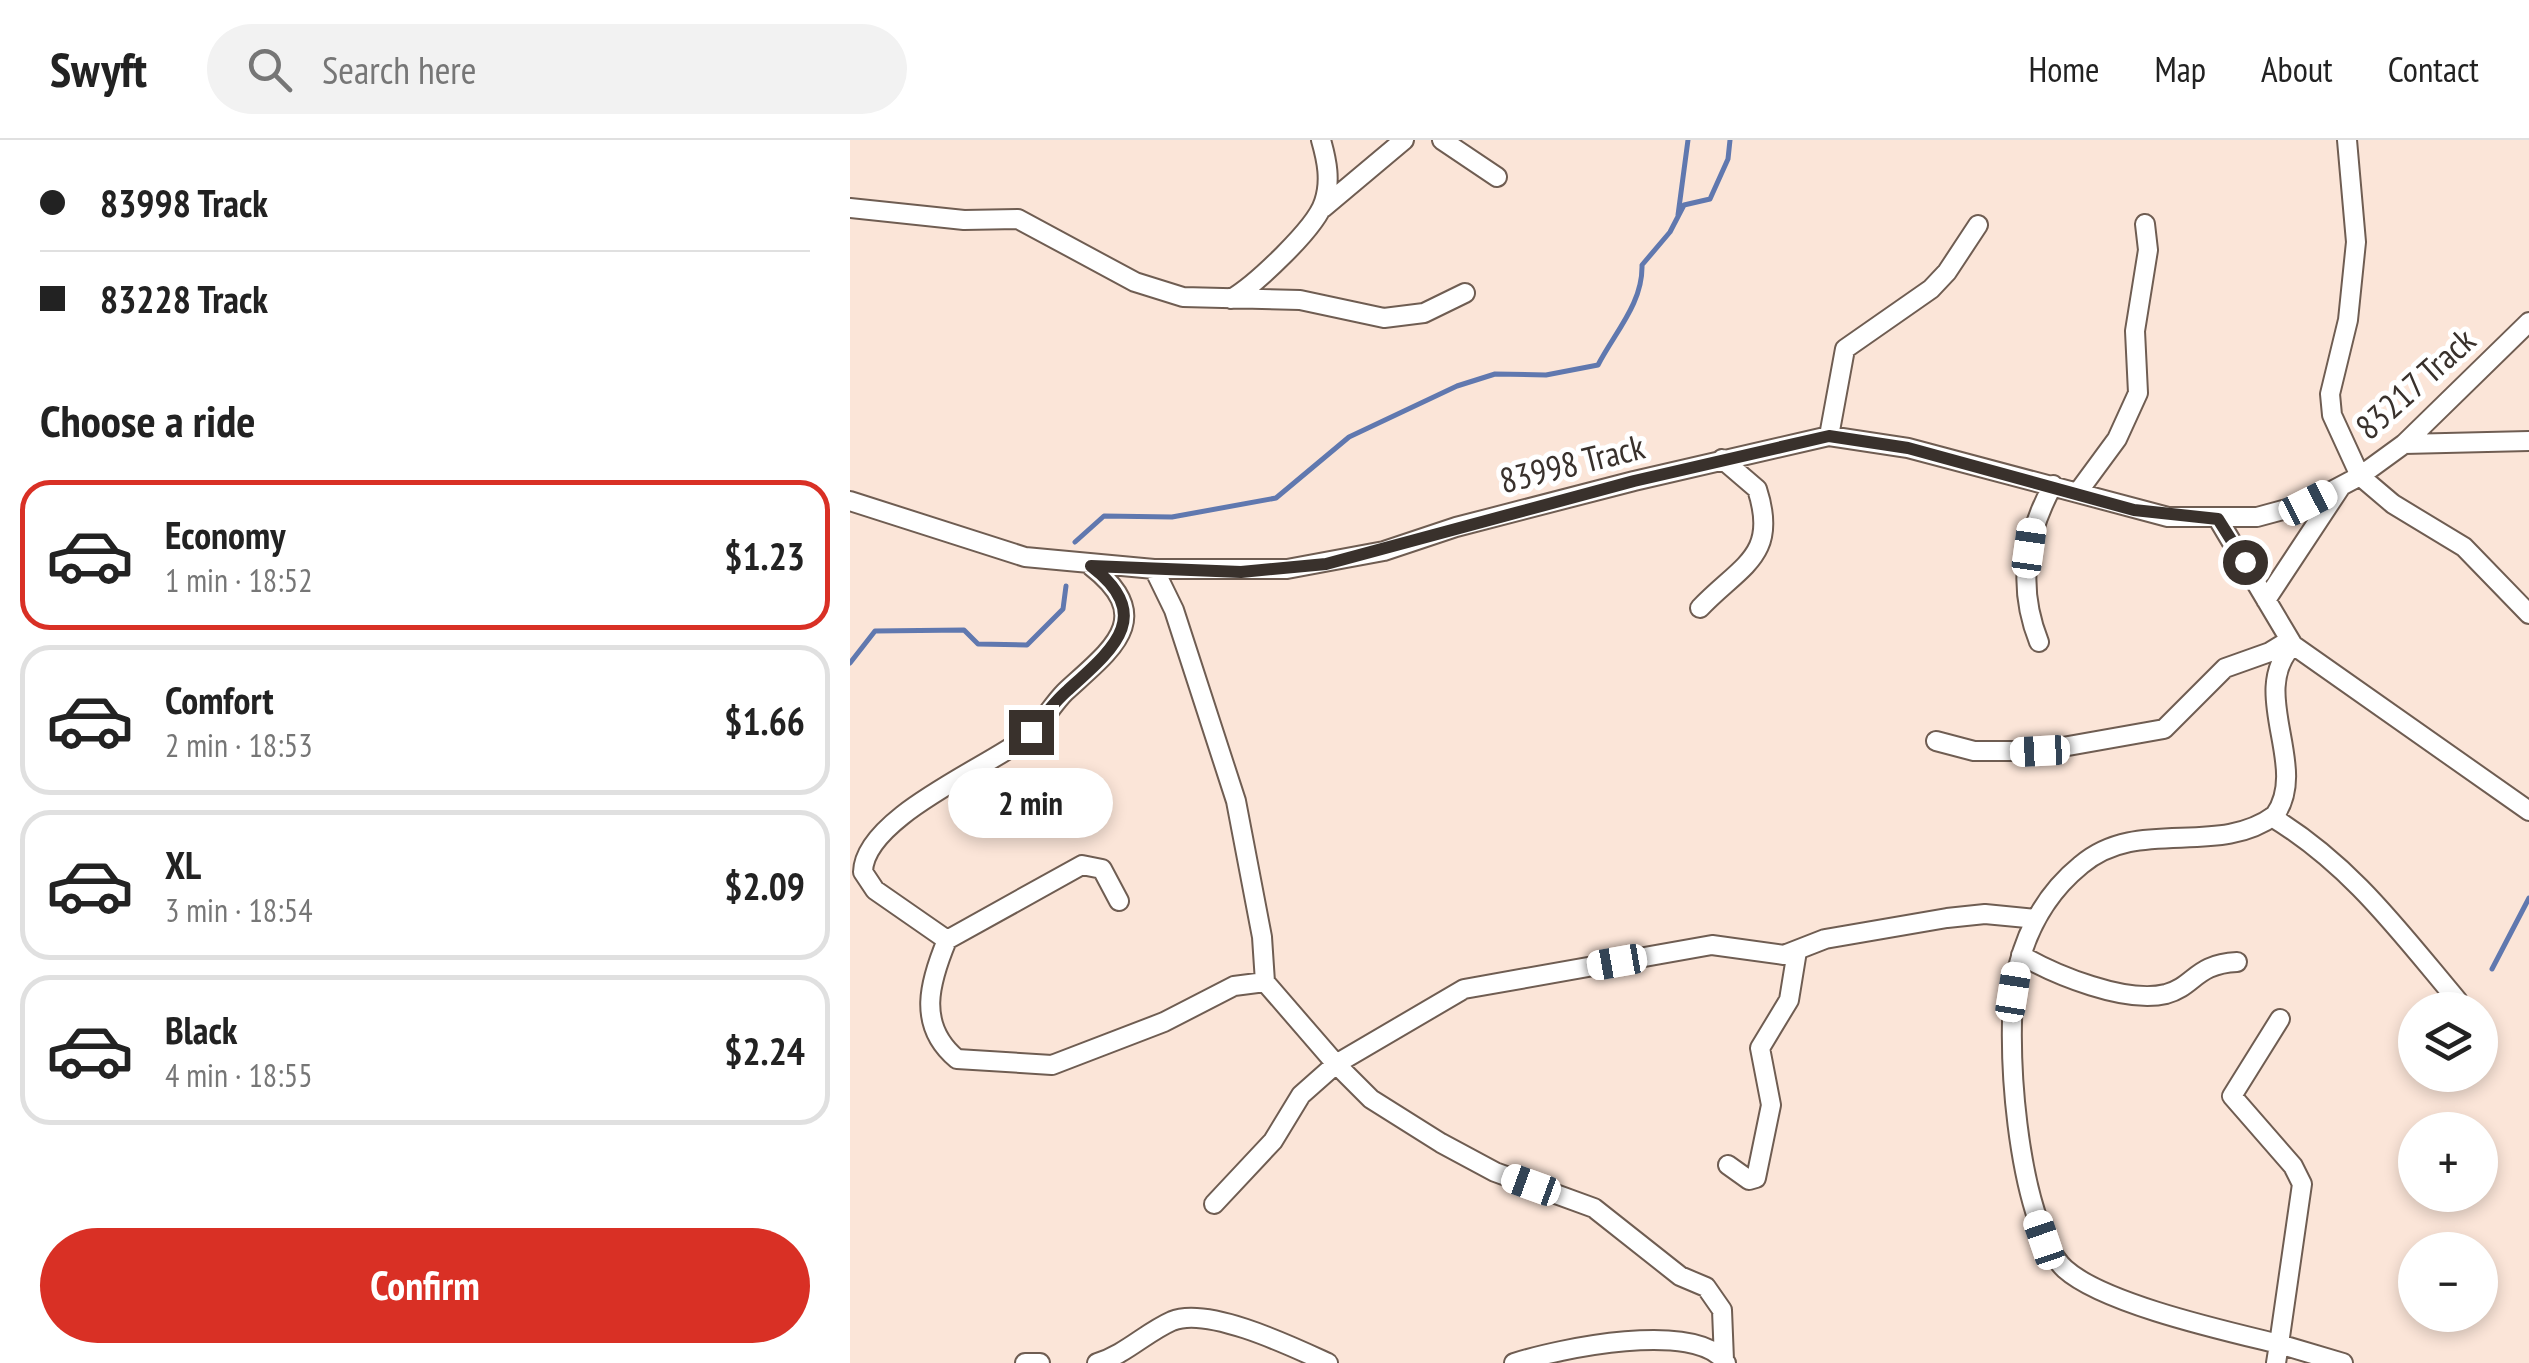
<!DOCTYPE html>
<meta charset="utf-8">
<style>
:root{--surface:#fff;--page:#f2f2f2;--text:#222;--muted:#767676;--line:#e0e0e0;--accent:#d93025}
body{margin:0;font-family:"PT Sans Narrow",sans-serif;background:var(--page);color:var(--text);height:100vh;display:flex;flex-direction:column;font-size:38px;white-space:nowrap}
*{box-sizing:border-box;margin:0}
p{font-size:32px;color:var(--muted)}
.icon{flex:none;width:55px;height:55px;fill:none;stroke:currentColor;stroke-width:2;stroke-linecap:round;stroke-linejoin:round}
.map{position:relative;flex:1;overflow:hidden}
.side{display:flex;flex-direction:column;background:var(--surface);width:850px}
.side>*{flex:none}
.guide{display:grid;align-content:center;height:220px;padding:0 40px;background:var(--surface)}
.buttons{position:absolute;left:1548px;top:852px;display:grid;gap:20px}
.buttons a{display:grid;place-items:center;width:100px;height:100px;border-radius:50%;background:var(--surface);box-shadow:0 5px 15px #0003;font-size:50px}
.end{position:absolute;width:45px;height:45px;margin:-22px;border:12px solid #39312c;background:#fff;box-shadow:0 0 0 5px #fff}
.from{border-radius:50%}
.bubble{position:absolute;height:70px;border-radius:35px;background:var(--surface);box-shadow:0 5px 15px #0003;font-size:32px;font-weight:600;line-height:70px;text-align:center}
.car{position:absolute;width:30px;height:60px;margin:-30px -15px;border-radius:12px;box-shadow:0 0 8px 2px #0007;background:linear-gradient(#fff 24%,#345 0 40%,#fff 0 76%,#345 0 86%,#fff 0)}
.guide b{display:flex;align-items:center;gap:35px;height:95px;font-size:38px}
.guide b+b{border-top:2px solid var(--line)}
.guide i{width:25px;height:25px;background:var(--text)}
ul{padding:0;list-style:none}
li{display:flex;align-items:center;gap:30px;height:150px;margin:0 20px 15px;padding:0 20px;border:5px solid var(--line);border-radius:30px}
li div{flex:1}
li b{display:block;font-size:38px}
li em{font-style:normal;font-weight:600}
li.current{border-color:var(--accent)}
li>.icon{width:90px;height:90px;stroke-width:1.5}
h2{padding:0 40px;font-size:45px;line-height:120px}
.cta{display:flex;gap:20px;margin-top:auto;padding:20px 40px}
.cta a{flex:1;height:115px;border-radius:60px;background:var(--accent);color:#fff;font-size:40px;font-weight:600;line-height:115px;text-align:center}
header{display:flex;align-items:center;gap:60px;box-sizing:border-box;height:140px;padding:0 50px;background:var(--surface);border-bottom:2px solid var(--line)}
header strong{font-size:48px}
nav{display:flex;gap:55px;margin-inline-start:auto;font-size:35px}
.search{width:700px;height:90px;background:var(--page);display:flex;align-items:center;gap:25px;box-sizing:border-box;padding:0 35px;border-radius:55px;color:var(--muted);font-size:38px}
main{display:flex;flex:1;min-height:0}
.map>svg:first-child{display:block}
</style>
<header>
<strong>Swyft</strong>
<div class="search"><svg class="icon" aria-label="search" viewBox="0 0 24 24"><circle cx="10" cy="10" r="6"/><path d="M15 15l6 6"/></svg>Search here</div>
<nav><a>Home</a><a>Map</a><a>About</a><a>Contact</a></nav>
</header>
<main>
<section class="side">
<div class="guide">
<b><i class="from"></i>83998 Track</b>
<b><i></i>83228 Track</b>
</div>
<h2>Choose a ride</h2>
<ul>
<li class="current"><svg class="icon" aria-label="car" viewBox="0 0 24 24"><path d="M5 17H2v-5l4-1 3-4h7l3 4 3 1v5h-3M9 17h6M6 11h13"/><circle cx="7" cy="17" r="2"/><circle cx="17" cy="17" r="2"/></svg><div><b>Economy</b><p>1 min · 18:52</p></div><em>$1.23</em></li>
<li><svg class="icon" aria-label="car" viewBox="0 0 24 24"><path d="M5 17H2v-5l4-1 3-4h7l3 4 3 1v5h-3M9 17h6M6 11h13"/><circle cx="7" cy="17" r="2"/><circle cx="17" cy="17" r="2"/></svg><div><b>Comfort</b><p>2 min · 18:53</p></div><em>$1.66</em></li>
<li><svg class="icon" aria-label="car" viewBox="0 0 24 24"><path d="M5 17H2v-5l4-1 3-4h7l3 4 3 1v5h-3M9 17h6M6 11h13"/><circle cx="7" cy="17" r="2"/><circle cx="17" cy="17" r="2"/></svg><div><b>XL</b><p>3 min · 18:54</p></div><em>$2.09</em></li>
<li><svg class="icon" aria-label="car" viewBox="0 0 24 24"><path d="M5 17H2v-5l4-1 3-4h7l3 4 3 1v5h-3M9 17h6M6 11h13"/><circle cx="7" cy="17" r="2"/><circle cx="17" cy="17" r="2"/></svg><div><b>Black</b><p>4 min · 18:55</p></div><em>$2.24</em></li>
</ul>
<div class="cta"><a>Confirm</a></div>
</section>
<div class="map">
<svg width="1679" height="1223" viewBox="0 0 1679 1223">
<rect width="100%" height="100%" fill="#fbe5d8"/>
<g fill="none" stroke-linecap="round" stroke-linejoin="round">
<path stroke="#6078af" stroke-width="5" d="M828,75L838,0
M225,402L254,376L322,377L426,358L499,297L607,246L645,234L696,235L748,225C765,192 793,163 792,125L820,92L834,65L860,59L878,19L880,0
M0,523L25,491L114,490L128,504L177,505L213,469L216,446
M1642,829L1679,758"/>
<defs>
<path id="street" d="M592,0L647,37
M1497,0L1506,102L1498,180L1480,254L1482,275L1510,336L1543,364L1614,407L1679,474
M0,68L114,80L168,79L285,142L333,157L450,160L534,178L574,173L615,153
M473,68L554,0
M381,159C405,145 466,88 474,62C481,41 477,21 471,0
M979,296L995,209L1081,149L1097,132L1128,85
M1554,304L1679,301
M1228,352L1267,299L1288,253L1285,191L1298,110L1295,84
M0,361L175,417L304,429H437L534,411L606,387L784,341L979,296L1058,308L1318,377H1407L1459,363L1510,336L1554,304L1679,182
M1368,379L1443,505L1679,671
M241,426C309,479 259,511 215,552C201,566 191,586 175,598C136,628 14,678 13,732L25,750L97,800L232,725L252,729L269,761
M304,429L324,470L386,661L412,797L415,842L486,924L614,849L862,805L934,815L975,799L1097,778L1135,774L1186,779
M1416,460L1490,348
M850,468C891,425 929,416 907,349L872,319
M1189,502C1167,447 1175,396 1203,345
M1086,601L1124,611H1190L1314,589L1375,528L1420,512L1438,501
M1422,677C1502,726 1549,791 1608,861
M97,800C80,841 66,885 107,919L202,925L314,882L384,846L415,842
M1171,815C1205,835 1276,864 1316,854C1345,846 1345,824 1387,822
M1430,879L1382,956L1443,1026L1452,1044L1429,1204L1493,1223
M878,1025L899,1040L906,1038L921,965L910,908L939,860L947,811
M364,1064L423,1001L451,955L486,924L521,959L591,1003L645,1032L744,1068L830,1136L856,1147L872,1170L874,1220
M175,1223H190
M247,1223C276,1214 295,1193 322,1181C358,1166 443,1207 478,1223
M664,1223C708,1209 846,1179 876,1223
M1426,1223L1429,1204C1376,1191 1254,1164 1215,1129C1167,1085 1152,888 1168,827C1178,787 1199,751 1231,725C1288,676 1367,718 1425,675C1460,625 1397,553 1443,505"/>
</defs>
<use href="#street" stroke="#6f5d52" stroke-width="22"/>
<use href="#street" stroke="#fff" stroke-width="18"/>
</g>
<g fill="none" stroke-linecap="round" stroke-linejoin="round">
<path stroke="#39312c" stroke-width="12" d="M181,592C193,577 204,562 218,550C262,510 306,476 241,426L391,432L476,424L784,341L979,296L1058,308L1284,370L1368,379L1395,422"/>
</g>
<g text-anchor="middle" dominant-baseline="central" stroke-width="10" stroke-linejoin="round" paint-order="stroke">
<g font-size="35" fill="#39312c" stroke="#fff">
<text transform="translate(1565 243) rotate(-42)">83217 Track</text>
<text transform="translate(722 323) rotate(-14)">83998 Track</text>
</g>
</g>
</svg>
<div class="buttons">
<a><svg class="icon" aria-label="layers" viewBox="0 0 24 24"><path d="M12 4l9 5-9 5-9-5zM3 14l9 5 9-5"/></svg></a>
<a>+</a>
<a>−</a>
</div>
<i class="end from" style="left:1395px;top:422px"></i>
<i class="end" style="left:181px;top:592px"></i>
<div class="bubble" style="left:98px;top:628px;width:165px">2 min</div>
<i class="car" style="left:1458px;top:363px;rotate:63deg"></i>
<i class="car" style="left:1179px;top:408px;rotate:8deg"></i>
<i class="car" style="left:1190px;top:611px;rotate:267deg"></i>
<i class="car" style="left:767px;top:822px;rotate:260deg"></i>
<i class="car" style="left:1163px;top:852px;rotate:9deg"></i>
<i class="car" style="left:681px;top:1045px;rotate:290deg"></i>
<i class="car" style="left:1194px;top:1100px;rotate:341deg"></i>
</div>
</main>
